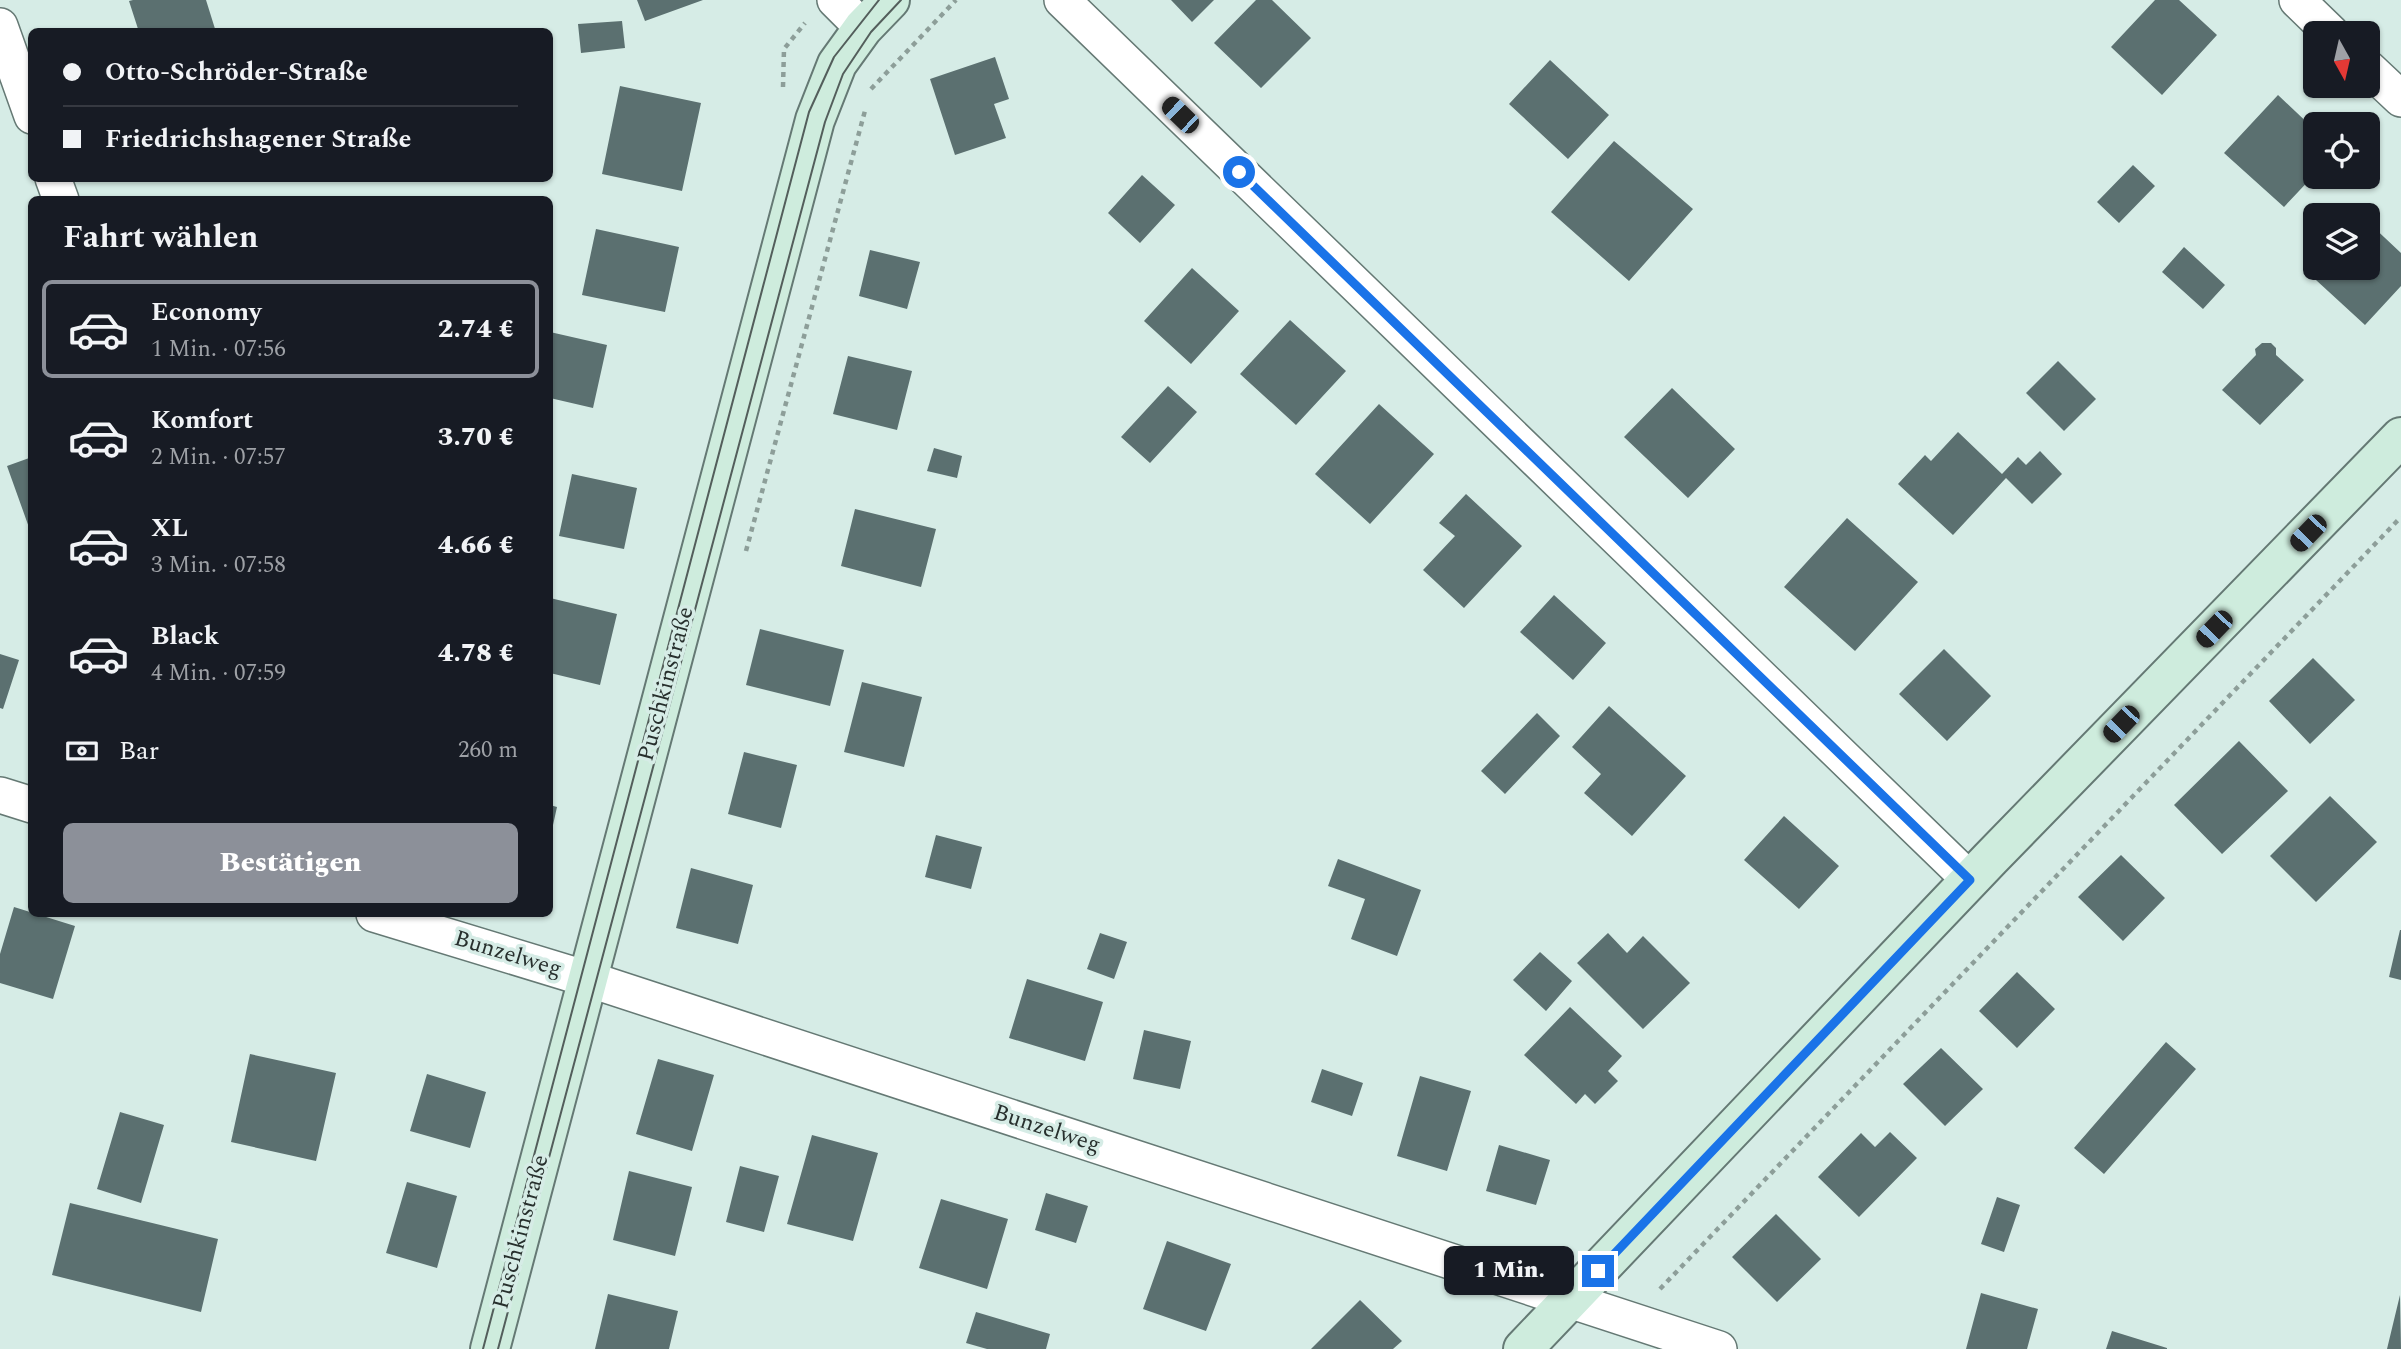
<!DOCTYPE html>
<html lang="de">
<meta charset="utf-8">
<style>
:root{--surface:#171b24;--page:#20242c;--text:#f1f3f6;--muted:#9ea1a6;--line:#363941;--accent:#8c9099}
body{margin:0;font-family:Spectral,serif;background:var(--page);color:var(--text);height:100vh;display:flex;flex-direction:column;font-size:26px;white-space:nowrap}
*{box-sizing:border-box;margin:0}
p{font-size:23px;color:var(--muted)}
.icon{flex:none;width:38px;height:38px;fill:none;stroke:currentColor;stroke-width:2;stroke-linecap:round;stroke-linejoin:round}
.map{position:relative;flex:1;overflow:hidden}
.drawer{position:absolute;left:28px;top:196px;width:525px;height:721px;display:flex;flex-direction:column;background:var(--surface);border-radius:10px;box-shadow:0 2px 5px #0004}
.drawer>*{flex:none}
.banner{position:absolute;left:28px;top:28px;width:525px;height:154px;border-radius:10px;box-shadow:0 2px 5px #0004;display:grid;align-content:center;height:154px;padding:0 35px;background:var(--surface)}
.needle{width:46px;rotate:172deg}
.tools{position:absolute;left:2303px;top:21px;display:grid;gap:14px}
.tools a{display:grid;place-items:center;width:77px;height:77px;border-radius:10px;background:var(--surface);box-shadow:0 2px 5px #0004;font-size:35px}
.end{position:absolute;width:32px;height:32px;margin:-16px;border:9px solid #1a73e8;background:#fff;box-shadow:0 0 0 4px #fff}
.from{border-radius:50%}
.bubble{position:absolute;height:49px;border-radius:10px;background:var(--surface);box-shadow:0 2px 5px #0004;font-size:23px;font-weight:800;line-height:49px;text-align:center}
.car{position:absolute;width:21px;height:42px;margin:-21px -10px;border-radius:9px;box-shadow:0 0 5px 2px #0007;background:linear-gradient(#222 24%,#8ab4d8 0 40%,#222 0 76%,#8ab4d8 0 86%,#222 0)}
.banner b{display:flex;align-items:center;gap:24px;height:66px;font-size:26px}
.banner b+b{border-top:2px solid var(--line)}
.banner i{width:18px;height:18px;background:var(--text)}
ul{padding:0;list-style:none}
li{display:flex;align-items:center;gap:21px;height:98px;margin:0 14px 10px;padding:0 21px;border:4px solid transparent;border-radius:10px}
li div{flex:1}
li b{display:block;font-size:26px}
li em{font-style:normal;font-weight:800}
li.active{border-color:var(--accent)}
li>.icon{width:63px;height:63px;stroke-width:1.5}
h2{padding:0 35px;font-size:32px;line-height:84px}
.pay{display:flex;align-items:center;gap:18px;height:77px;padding:0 35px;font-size:26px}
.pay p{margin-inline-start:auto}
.cta{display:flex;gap:14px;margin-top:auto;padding:14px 35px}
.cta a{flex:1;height:80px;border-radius:10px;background:var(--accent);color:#fff;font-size:28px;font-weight:800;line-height:80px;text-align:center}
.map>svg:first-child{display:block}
</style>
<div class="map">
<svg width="2401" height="1349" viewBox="0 0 2401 1349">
<rect width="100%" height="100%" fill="#d6ece6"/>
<path fill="#5b7070" d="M133,0H206L216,32H139L129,1Z
M637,0H703L645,21Z
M1171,0H1214L1192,22Z
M1256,0H1272L1311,38L1261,88L1214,43Z
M2155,0H2179L2217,35L2162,95L2111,47Z
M622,21L625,48L581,53L578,24Z
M995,57L1009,99L994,104L1006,138L955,155L930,79Z
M1550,60L1609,115L1568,159L1509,104Z
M620,86L701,103L682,191L602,174Z
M2278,95L2315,130V174L2284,207L2224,153Z
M1614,141L1693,209L1629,281L1551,212Z
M2133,165L2155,186L2119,223L2097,202Z
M1142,175L1175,205L1140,243L1108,213Z
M2368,222L2401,253V286L2365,325L2304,269L2315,257V268H2368Z
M596,229L679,247L665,312L582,295Z
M2184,247L2225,285L2203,309L2162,272Z
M870,250L920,262L907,309L859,296Z
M1192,268L1239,311L1191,364L1144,321Z
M1290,320L1346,371L1296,425L1240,374Z
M550,332L607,345L593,408L550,398Z
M2262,343H2271L2276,348V355L2304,380L2260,425L2222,390L2256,355L2255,349Z
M848,356L912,371L897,430L833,414Z
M2058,361L2096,399L2064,431L2026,393Z
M1168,386L1197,412L1150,463L1121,437Z
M1672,388L1735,449L1688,498L1624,437Z
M1379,404L1434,454L1370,524L1315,474Z
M1958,432L2002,474L2018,457L2026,465L2040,451L2062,474L2032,504L2006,478L1953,535L1898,484L1925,455L1931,461Z
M934,448L962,456L957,478L927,471Z
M32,457V533H31L7,466Z
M572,474L637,488L624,549L559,536Z
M1466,494L1522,546L1464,608L1423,570L1455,536L1439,523Z
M855,509L936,529L921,587L841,566Z
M1847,518L1918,582L1855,651L1784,587Z
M1554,595L1606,643L1573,680L1520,632Z
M550,598L617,614L600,685L550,673Z
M760,629L844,650L830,706L746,685Z
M1944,649L1991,696L1947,741L1899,694Z
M0,654L19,660L3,709L0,708Z
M2313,658L2355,700L2310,744L2269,701Z
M862,682L922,697L904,767L844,752Z
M1609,706L1686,776L1632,836L1584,793L1601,774L1572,747Z
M1537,713L1560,736L1505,794L1481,771Z
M2239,741L2288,791L2222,854L2174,805Z
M744,752L797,765L781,828L728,814Z
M2330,796L2377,842L2316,902L2270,856Z
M550,805L557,807L551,834L550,833Z
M1784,816L1839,866L1799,909L1744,860Z
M936,835L982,847L971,889L925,877Z
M2121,855L2165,898L2123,941L2078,897Z
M1338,859L1421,890L1397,956L1351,939L1365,899L1328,886Z
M691,868L753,885L738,944L676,928Z
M14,907L75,926L53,999L0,983V954Z
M2400,930H2401V980L2389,977Z
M1100,933L1127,942L1114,979L1087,969Z
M1608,933L1627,953L1643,936L1690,983L1643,1029L1577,963Z
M1540,952L1572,981L1546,1011L1513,980Z
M2017,972L2055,1009L2017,1048L1979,1011Z
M1027,979L1103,1002L1085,1061L1009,1038Z
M1570,1007L1622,1056L1608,1071L1618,1081L1595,1104L1585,1094L1576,1104L1524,1055Z
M1144,1030L1191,1041L1180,1089L1133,1079Z
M2166,1042L2196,1069L2104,1174L2074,1148Z
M1941,1048L1983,1089L1945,1126L1903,1084Z
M250,1054L336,1073L316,1161L231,1142Z
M658,1059L714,1075L692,1151L636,1134Z
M1322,1069L1363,1083L1352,1116L1311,1102Z
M427,1074L486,1092L470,1148L410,1131Z
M1420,1076L1471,1091L1447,1171L1397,1156Z
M120,1112L164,1125L141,1203L97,1189Z
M1890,1132L1917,1158L1859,1217L1818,1177L1861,1133L1875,1147Z
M812,1135L878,1153L853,1241L787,1224Z
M1499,1145L1550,1160L1536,1205L1486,1191Z
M740,1166L779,1176L764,1232L726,1222Z
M629,1171L692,1187L675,1256L613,1240Z
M407,1182L457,1196L437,1268L386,1253Z
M1046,1193L1088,1206L1076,1243L1035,1230Z
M1997,1197L2020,1205L2004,1252L1981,1244Z
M941,1199L1008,1219L987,1289L919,1268Z
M70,1203L218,1239L201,1312L52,1275Z
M1776,1214L1821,1259L1777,1302L1732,1257Z
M1167,1241L1231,1264L1206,1331L1143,1309Z
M1981,1293L2038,1309L2027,1349H1966Z
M608,1294L678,1311L669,1349H595Z
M2400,1295L2401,1349H2387Z
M1360,1300L1402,1341L1393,1349H1311Z
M976,1312L1050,1334L1046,1349H987L966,1343Z
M2112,1331L2167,1348V1349H2106Z"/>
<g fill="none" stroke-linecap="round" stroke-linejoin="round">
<defs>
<path id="street" d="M835,0L863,28
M1062,0L1970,880
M2297,0L2331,33
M0,26L32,116
M2368,68L2401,99
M53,178L61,200
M0,795L32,805
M374,914L594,981L1719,1349"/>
<path id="secondary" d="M490,1349L815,120L837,64L863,28L890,0
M1523,1349L1990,859L2401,437"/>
</defs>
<use href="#street" stroke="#657974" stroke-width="38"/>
<use href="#secondary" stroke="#657974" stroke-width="42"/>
<path stroke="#8d9e99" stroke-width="4.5" stroke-dasharray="5 5" stroke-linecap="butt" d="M783,87L784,49L805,23
M871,89L956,0
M746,551L866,107
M1660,1289L2401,517"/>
<use href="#street" stroke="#fff" stroke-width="35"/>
<use href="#secondary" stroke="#ceecdd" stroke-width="38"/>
<path stroke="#535e5b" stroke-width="2" d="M483,1349L809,112L834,57L879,0
M498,1349L825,122L843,74L871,32L901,0"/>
</g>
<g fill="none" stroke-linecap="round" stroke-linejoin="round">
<path stroke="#1a73e8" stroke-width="9" d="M1239,172L1970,880L1598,1271"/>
</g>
<g text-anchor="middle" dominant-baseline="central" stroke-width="7" stroke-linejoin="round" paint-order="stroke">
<g font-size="23" fill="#272f2d" stroke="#d6ece6">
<text transform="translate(666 684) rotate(-75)">Puschkinstraße</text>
<text transform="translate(508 954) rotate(17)">Bunzelweg</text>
<text transform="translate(1047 1129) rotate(18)">Bunzelweg</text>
<text transform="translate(521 1232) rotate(-75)">Puschkinstraße</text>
</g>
</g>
</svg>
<div class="tools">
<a><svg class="needle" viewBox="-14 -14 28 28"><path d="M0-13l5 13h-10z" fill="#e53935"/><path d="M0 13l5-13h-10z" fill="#9ea1a6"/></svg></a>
<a><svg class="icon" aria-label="locate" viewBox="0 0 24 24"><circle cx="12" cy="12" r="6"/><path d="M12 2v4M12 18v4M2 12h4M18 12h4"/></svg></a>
<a><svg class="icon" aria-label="layers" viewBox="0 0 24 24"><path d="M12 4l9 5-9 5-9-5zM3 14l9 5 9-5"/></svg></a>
</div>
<i class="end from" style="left:1239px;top:172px"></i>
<i class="end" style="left:1598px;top:1271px"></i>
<div class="bubble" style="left:1444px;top:1246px;width:130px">1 Min.</div>
<i class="car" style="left:1180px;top:115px;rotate:314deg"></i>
<i class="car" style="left:2308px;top:533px;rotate:224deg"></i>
<i class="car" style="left:2214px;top:629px;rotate:224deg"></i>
<i class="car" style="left:2121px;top:724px;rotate:224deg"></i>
<div class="banner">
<b><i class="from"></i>Otto-Schröder-Straße</b>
<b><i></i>Friedrichshagener Straße</b>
</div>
<section class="drawer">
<h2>Fahrt wählen</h2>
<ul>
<li class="active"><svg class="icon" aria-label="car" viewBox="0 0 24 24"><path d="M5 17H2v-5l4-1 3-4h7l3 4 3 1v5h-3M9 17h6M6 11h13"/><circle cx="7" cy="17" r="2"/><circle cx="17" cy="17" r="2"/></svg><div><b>Economy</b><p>1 Min. · 07:56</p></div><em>2.74 €</em></li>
<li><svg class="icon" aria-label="car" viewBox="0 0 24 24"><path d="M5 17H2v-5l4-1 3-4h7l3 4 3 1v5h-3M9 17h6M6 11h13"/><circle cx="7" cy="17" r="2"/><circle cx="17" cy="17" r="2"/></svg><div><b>Komfort</b><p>2 Min. · 07:57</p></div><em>3.70 €</em></li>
<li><svg class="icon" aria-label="car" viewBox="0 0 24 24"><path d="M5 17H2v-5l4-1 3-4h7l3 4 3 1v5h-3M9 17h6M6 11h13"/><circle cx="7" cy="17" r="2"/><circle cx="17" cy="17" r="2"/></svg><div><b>XL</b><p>3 Min. · 07:58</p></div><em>4.66 €</em></li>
<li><svg class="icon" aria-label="car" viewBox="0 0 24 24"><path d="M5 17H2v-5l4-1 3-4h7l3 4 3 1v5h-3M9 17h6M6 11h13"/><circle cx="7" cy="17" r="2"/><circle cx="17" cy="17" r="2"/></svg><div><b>Black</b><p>4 Min. · 07:59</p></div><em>4.78 €</em></li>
</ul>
<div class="pay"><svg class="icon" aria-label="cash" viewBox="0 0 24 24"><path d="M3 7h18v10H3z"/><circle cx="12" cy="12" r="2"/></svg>Bar<p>260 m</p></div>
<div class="cta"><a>Bestätigen</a></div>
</section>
</div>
